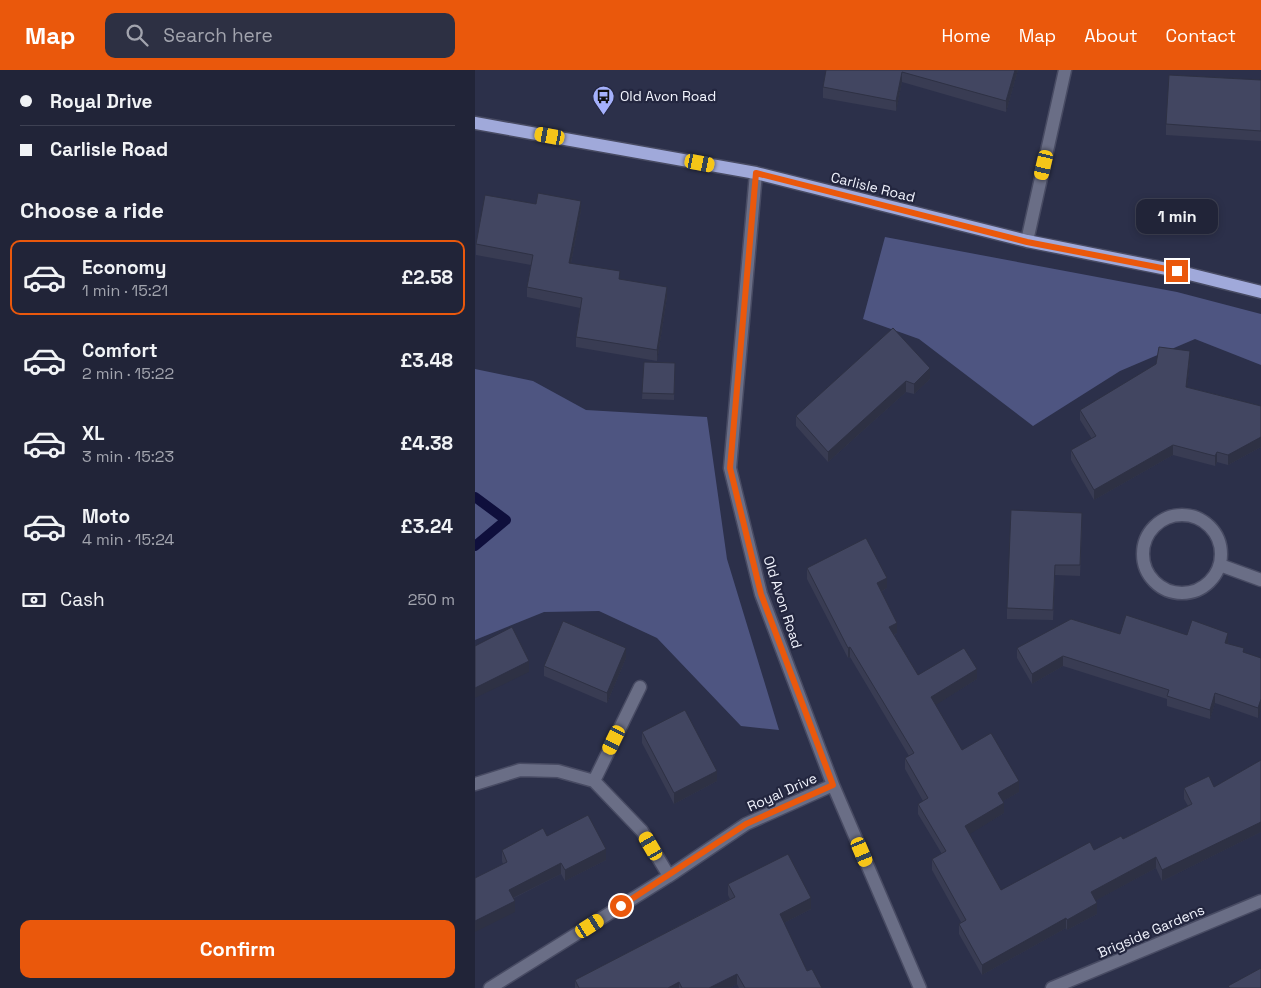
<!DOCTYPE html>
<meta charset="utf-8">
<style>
:root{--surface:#212438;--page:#2d3043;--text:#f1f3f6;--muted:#a2a4ae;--line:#3e4153;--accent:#ea580c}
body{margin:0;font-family:"Space Grotesk",sans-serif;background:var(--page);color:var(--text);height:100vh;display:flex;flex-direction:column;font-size:19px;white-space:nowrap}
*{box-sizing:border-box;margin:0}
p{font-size:16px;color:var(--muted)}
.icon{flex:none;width:28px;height:28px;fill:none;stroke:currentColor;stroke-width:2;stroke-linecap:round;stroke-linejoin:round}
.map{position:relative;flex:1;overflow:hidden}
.panel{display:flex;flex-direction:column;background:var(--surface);width:475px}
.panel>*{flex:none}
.top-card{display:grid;align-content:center;height:110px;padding:0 20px;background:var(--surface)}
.end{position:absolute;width:22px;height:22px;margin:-11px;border:6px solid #ea580c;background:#fff;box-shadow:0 0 0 2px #fff}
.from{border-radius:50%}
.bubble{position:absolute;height:35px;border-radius:10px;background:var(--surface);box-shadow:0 2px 8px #0003,0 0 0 1px var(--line);font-size:16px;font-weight:700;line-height:35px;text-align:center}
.car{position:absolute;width:15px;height:30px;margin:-15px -8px;border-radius:6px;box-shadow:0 0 4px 1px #0007;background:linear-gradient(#f5c518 24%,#345 0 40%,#f5c518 0 76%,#345 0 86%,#f5c518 0)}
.top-card b{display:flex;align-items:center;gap:18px;height:48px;font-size:19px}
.top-card b+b{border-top:1px solid var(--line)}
.top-card i{width:12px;height:12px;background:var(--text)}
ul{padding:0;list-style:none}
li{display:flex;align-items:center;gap:15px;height:75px;margin:0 10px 8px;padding:0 10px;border:2px solid transparent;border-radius:10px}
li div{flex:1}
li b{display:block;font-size:19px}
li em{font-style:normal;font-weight:700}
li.current{border-color:var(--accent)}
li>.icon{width:45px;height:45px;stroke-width:1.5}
h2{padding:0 20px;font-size:22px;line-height:60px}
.pay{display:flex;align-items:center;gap:12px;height:55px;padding:0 20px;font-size:19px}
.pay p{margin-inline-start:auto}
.action{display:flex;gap:10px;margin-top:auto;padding:10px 20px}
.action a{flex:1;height:58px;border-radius:10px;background:var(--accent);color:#fff;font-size:20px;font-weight:700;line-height:58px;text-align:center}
header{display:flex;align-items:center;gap:30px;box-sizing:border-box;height:70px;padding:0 25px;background:var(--accent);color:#fff}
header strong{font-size:24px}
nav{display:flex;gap:28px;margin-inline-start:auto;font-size:18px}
.search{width:350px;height:45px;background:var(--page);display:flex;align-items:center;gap:12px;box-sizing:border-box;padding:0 18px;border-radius:10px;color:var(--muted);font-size:19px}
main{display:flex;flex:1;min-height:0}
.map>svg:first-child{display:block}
</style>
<header>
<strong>Map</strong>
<div class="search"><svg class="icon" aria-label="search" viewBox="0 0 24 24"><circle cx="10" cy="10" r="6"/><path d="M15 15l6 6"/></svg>Search here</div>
<nav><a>Home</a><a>Map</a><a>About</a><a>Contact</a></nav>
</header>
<main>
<section class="panel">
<div class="top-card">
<b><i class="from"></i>Royal Drive</b>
<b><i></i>Carlisle Road</b>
</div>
<h2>Choose a ride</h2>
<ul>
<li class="current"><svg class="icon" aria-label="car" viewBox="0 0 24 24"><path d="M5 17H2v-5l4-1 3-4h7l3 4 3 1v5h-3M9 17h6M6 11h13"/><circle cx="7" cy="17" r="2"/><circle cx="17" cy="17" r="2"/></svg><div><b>Economy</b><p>1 min · 15:21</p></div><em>£2.58</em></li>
<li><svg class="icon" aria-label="car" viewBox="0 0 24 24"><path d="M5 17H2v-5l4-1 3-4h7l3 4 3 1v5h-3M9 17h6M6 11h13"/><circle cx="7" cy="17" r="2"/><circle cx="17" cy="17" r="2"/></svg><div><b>Comfort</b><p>2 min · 15:22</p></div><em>£3.48</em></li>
<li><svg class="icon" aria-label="car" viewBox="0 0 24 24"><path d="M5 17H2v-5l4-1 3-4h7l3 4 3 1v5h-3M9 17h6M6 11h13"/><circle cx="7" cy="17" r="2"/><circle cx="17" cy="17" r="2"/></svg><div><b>XL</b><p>3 min · 15:23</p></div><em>£4.38</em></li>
<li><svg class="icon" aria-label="car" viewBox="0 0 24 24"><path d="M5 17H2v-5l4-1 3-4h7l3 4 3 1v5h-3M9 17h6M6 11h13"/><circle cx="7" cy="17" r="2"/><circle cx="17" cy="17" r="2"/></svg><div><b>Moto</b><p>4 min · 15:24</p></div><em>£3.24</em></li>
</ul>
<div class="pay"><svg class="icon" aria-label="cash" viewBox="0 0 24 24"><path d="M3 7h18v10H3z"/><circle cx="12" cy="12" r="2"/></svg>Cash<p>250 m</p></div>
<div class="action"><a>Confirm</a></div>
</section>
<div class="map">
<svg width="786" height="918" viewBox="0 0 786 918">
<rect width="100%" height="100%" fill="#2c304a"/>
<path fill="#4e5581" d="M410,167L702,222L786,244V295L720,269L645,301L558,356L444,269L388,249Z
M0,299L58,311L111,340L232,347L252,489L304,660L266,656L182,568L124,541L69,542L0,570Z"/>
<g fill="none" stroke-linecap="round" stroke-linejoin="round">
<path stroke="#0f0f3c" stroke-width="10" d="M0,427L31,450L0,476"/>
<defs>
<path id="minor" d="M281,103L255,398L286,524L358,715L445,918
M552,171L590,0
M668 484a39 39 0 1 1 78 0a39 39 0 1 1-78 0Z
M745,495L786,510
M119,711L165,617
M0,714L45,700L83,701L119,711L167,761L194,806
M15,918L194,806L271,754L358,715
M577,918L786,831"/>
<path id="major" d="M0,53L281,103L552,171L702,201L786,222"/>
</defs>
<use href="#minor" stroke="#484b63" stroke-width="15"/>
<use href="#major" stroke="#484b63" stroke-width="15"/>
<use href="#minor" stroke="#6a6e86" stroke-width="12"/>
<use href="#major" stroke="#a0a9da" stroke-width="12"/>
</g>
<path fill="#393c53" d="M351,0H543L531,42L427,12L421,41L348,28V17Z
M786,10V71L691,65V54Z
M61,134L106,141L96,193L145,210L192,227L182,291L101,277V267L105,238L52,227V217L56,195L1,185V174Z
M418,258L455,309L439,324L431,322L353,392L321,356V346Z
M715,291L712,317L786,336V377L753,395L742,392L740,396L698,385L619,430L596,390V380L617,369L605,350V340Z
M169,292L200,293L199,330L167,329Z
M607,454L605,506L580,505L578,550L532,549V538Z
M332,498L412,518L406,522L422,563L419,565L443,605L502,609L460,635L487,680L544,722L528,731L529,743L494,764L526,820L648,769L713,736L709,729V718L739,717L786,690V762L687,811L681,798L621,830L622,844L592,860L591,858L507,905L484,864V854L486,852L457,800V789L467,784L443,744V734L448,731L430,699V688L434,686L375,587L373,588L332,509Z
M645,564L712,565L753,573L769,583L786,588L783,648L740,633L735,649L692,636V629L588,596L557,614L542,588V578Z
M151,588L132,633L69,606V596Z
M167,662L242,711L199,734L167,673Z
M72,766L131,790L90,811L86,804L39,828L40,842L28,794L27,791V780Z
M253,814L336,839L309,853L332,901L347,918H264L262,914L255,918H100V910L255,829L253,825Z"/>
<path fill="#2e3144" d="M540,0H543L531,42V31Z
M427,2V12L421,41V31Z
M106,131V141L94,203V193Z
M192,217V227L182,291V280Z
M715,281V291L711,327V317Z
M455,298V309L439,324V314Z
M431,311V322L353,392V382Z
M786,367V377L753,395V385Z
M698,375V385L619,430V420Z
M742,382V392L740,396V386Z
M412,508V518L402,524V513Z
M422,553V563L414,567V557Z
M753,563V573L750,582V573Z
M375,577V587L373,588V578Z
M151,578V588L132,633V623Z
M588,586V596L557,614V604Z
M54,591V602L0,628V618Z
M502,599V609L456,638V627Z
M740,623V633L735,649V640Z
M786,629V639L783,648V638Z
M242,701V711L199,734V723Z
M544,711V722L523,734V723Z
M529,733V743L490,767V756Z
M786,751V762L687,811V800Z
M131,779V790L90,811V800Z
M681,787V798L616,833V822Z
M86,793V804L34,830V820Z
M336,828V839L305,855V844Z
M40,831V842L0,862V851Z
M622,833V844L592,860V850Z
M591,848V858L507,905V895Z
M262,904V914L255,918H234Z
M204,912V918H193Z"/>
<path fill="#424661" stroke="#2e3144" d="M351,0H540L531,31L427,2L421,31L348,17Z
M694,5L786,10V61L691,54Z
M63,123L106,131L94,193L145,201L144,209L192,217L182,280L101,267L107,228L52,217L58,185L1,174L10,125L61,134Z
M418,258L455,298L439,314L431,311L353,382L321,346Z
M684,277L715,281L711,317L786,336V367L753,385L742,382L740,386L698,375L619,420L596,380L621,366L605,340L681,294Z
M169,292L200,293L199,324L167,323Z
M536,440L607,443L605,495H580L578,540L532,538Z
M391,468L412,508L402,513L422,553L414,557L443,605L489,578L502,599L456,627L487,680L516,663L544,711L523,723L529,733L490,756L526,820L615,772L619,780L646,766L648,769L717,734L709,718L734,706L739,717L786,690V752L687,800L681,787L616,822L622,833L592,850L591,848L507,895L484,854L491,850L457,789L471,781L443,734L453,728L430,688L439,683L375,577L373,578L332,498Z
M651,545L712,565L717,550L753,563L750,573L769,578L768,582L786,588V629L783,638L740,623L735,640L692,626L694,620L588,586L557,604L542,578L596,549L645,564Z
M88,551L151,578L132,623L69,596Z
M37,557L54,591L0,618V576Z
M210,640L242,701L199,723L167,662Z
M113,745L131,779L90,800L86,793L34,820L40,831L0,851V808L32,792L27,780L68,758L72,766Z
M313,784L336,828L305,844L332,901L337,899L347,918H270L262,904L234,918H207L204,912L193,918H104L100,910L260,827L253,814Z
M786,898V918H755L753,916Z"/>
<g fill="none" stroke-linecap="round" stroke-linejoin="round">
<path stroke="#ea580c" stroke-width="6" d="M146,836L271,754L358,715L286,524L255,398L281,103L552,172L702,201"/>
</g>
<defs>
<symbol id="bus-pin" viewBox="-11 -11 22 30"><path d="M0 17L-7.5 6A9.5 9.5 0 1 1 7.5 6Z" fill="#a5b1fc" stroke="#23263f"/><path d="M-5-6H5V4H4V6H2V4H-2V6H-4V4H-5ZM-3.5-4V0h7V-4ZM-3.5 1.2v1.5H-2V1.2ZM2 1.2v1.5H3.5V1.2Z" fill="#111"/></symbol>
</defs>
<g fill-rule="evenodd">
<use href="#bus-pin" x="116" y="14" width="25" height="34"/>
</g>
<g text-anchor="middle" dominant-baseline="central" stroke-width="4.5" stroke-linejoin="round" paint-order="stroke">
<g font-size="14" fill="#f2f4fe" stroke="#23263f" text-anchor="start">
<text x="145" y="26">Old Avon Road</text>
</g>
<g font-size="14" fill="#f2f4fe" stroke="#23263f">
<text transform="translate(398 117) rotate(14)">Carlisle Road</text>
<text transform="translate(308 532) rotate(72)">Old Avon Road</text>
<text transform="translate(307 722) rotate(-24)">Royal Drive</text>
<text transform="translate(676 861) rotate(-23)">Brigside Gardens</text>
</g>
</g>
</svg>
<i class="end from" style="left:146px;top:836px"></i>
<i class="end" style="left:702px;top:201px"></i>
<div class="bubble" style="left:661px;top:129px;width:82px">1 min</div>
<i class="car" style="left:75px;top:66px;rotate:280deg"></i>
<i class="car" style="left:225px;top:93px;rotate:101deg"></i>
<i class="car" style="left:569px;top:95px;rotate:193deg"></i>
<i class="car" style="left:139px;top:670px;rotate:206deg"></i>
<i class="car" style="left:176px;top:776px;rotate:330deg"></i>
<i class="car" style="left:387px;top:782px;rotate:157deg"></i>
<i class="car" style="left:115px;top:856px;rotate:58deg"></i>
</div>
</main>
